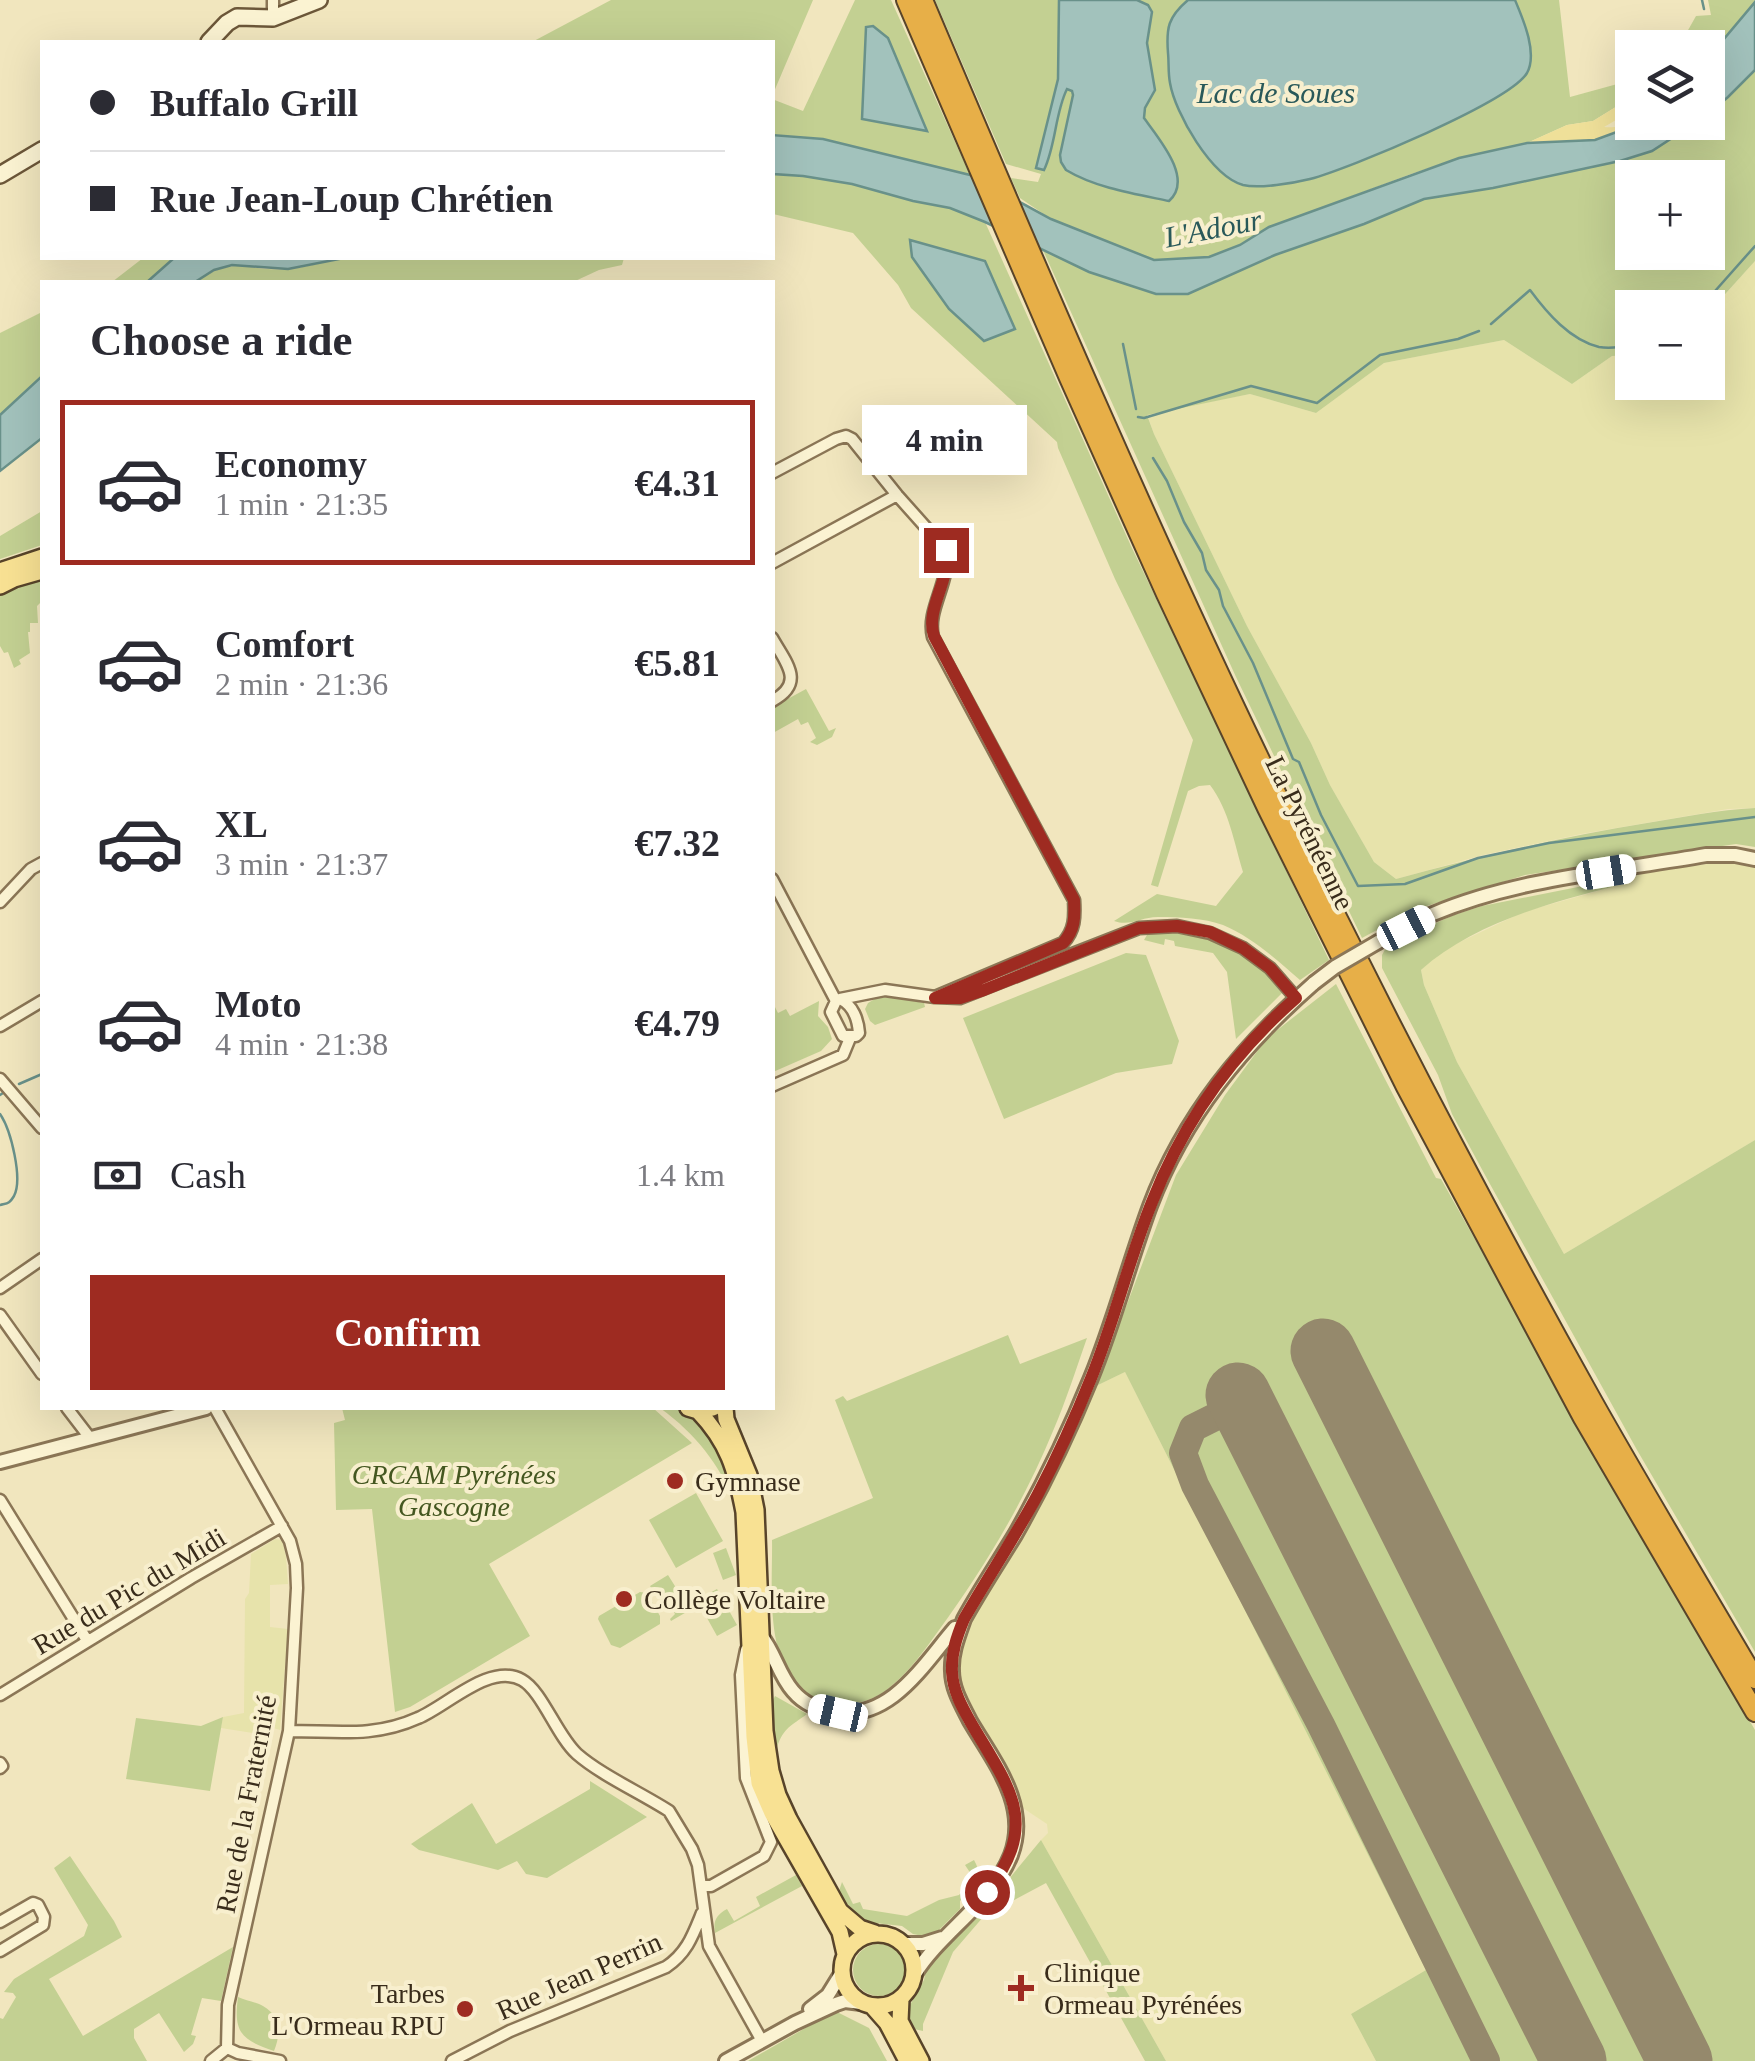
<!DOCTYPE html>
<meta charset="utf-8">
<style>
:root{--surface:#fff;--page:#f2f2f3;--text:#2b2b33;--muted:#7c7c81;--line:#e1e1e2;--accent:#9e2b21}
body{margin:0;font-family:Georgia,serif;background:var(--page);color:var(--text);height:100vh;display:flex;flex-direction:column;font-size:38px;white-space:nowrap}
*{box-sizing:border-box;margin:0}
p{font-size:32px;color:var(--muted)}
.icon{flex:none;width:55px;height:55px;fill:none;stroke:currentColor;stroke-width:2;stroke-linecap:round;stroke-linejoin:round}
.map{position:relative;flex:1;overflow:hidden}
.sheet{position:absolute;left:40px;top:280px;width:735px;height:1130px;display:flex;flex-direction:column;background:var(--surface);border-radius:0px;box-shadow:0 10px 40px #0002}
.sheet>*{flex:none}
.banner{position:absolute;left:40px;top:40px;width:735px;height:220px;border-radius:0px;box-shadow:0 10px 40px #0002;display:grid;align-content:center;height:220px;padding:0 50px;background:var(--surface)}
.controls{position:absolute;left:1615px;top:30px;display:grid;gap:20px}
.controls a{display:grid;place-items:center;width:110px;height:110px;border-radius:0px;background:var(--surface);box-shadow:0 10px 40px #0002;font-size:50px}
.end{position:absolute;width:45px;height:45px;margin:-22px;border:12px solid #9e2b21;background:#fff;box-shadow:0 0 0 5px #fff}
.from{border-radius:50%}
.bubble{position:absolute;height:70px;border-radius:0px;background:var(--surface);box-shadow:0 10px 40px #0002;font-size:32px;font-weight:700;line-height:70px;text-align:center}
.car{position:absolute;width:30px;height:60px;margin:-30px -15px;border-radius:12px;box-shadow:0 0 8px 2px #0007;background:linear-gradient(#fff 24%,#345 0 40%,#fff 0 76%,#345 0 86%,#fff 0)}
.banner b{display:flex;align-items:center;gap:35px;height:95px;font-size:38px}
.banner b+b{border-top:2px solid var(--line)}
.banner i{width:25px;height:25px;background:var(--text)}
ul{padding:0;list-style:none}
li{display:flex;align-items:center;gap:30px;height:165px;margin:0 20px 15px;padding:0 30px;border:5px solid transparent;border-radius:0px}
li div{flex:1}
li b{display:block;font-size:38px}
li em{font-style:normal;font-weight:700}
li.selected{border-color:var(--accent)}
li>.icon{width:90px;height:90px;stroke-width:1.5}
h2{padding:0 50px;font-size:45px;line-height:120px}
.pay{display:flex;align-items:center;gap:25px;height:110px;padding:0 50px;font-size:38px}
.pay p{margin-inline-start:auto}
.action{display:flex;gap:20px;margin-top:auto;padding:20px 50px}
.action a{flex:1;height:115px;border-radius:0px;background:var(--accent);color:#fff;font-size:40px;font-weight:700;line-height:115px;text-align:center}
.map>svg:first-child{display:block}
</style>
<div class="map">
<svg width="1755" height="2061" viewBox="0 0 1755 2061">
<rect width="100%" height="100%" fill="#f1e6be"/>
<path fill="#e7e3ab" d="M1755,261V808L1728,809L1581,834L1483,855L1396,879L1374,862L1330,785L1311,743L1247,626L1154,434L1147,414L1250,394L1316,413L1384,363L1504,340L1572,384L1612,356L1632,355V382H1708V313Z
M1729,861L1755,866V1140L1564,1254L1457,1062L1424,985L1421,970L1443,950L1523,912L1612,887L1613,880L1663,870Z
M1125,1372L1426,1970L1351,2014L1376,2061H1166L1041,1840L1048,1833L1047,1824L1023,1808L963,1692L958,1671L962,1647L976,1613L1015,1548L1076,1434L1096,1386Z
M275,1539L282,1540L286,1557L288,1584L270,1585V1627L288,1629L280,1730L270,1727L259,1734L221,1728L223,1717L244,1713L245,1599L249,1593L251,1554Z"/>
<path fill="#c3d092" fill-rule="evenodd" d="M611,0H813L773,94L772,42H532Z
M855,0H891L970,175L823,139L773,135L772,99L803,111Z
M935,0H1059L1058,79L1036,168L1048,162L1052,138L1067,89L1072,91L1073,95L1060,157L1066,170L1090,180L1136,195L1174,167L1144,118L1145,108L1155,90L1147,43L1152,12L1146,3L1137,0H1188C1164,21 1169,26 1168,54C1168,65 1168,74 1170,84C1176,114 1209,171 1238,183C1257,191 1288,184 1307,180C1343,172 1509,102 1526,74C1539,54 1523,19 1515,0H1559L1570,97L1621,83L1632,78V97L1593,121L1567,125L1527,143L1459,158L1411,174L1269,227L1240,245L1209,257L1154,260L1084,233L1051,219L1020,198L1011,178L1038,182L1041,174L1006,164Z
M1708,0H1755V2L1708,58V48H1678L1696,16L1711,15Z
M1755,70V261L1708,313V308H1632V355L1612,356L1572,384L1504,340L1384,363L1316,413L1250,394L1147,415L1154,434L1247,626L1311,743L1330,785L1374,862L1396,879C1479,856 1562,837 1647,823C1683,817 1718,810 1755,808V847L1736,844L1525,875L1414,910L1362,938L1236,677L1042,248L1089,272L1156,294L1364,224L1424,199L1493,188L1620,161L1652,151L1695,123L1708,122V114L1728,97ZM1632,178H1708V252H1632Z
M772,174L803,176L852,184L913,201L950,208L985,222L1131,546L1329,960L1300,980C1277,960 1252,937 1223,925C1204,918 1179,917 1160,917C1142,916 1131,927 1114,921L1157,894L1216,906L1243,872C1234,842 1229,810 1210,785L1199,786L1188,791L1158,887L1151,885L1193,740L1115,579L1058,448L1057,442L911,308L898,285L853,233L773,214Z
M143,258H174L147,282H112Z
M344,258H624L622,265L599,270L573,282H195C237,254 245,272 288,269C306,268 326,261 344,258Z
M42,312V376L0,415V333Z
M42,511V545L0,559V536Z
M42,578V601L37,606L38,623H30V632H28L30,653L19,660L21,664L14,668L8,652L4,653L0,646V595Z
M806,689L829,731L836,728L832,737L817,745L810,742L816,738L808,722L801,725L798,719L773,733V707Z
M1613,880L1612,887C1548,903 1471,925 1421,970L1424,985L1457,1062L1564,1254L1755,1140V1652L1637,1450L1485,1175L1452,1114L1438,1075L1382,968V955L1388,944L1454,915L1482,906Z
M1170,931C1202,935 1236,945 1260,968C1268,975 1275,985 1282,993L1236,1039L1227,972L1213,953L1175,946L1174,941L1165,939L1164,945L1144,940L1147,935Z
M1126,953L1146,955L1179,1041L1172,1064L1116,1073L1004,1119L963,1018Z
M1336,984L1436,1178L1441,1179L1647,1545L1755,1730V2061H1376L1351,2014L1426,1970L1125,1372L1096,1386L1176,1175L1225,1095L1267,1038Z
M878,997L898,998L924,1003L925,1007L875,1025L870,1021L865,1009L868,1003Z
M819,1001L818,1016L828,1027L832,1039L821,1051L773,1072V1003L778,1013L786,1009L790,1016Z
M1008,1335L1020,1364L1087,1338C1076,1369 1066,1401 1053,1431C1024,1502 984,1568 939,1630C924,1651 909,1672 889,1688C871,1703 846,1708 824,1701C761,1682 773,1592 772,1540L873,1498L835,1400L843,1396L847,1401Z
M342,1408H653L692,1443L489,1564L530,1636L410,1707L395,1712L372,1509L336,1510L334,1423L345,1420Z
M660,1408C717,1407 725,1460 736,1504C718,1463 697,1435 660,1408Z
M696,1493L723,1541L676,1568L649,1520Z
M726,1548L736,1575L723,1580L713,1553Z
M668,1575L690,1610L671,1621L670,1619L675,1614L662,1591L656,1596L650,1586Z
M717,1589L737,1625L717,1636L697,1600Z
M640,1592L647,1593L660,1616V1624L620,1648L611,1645L598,1619L599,1616Z
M775,1696L807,1714C791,1726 784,1727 777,1747L775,1745L773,1700Z
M223,1717L210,1791L126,1779L136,1718L201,1726Z
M590,1781L647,1817L547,1878L526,1874L517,1861L498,1870L419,1850L411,1844L472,1803L496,1844L590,1789Z
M1041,1840L1166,2061H1145L1046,1883L984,1916L953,1952L923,2024V2031L914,2029L909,2016L910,2005L924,1980L927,1964L980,1914Z
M70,1856L114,1921L122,1937L49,1979L83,2036L233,1947L221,2001L202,1998L191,2035L196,2036L193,2044L184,2052L159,2013L134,2029V2038L147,2061H0V2018L3,2019L16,1997L13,1993L4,1992L14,1979L84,1936L88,1925L54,1868Z
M974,1860C985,1879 974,1887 960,1901V1909L937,1932L923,1936L913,1934L902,1926L866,1922L846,1903L839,1891L842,1882L853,1904L860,1902L863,1909L907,1916L939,1900L959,1895L973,1877L965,1865Z
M796,1875L802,1886L715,1933C713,1921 716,1915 727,1909L734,1921L760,1906L756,1897Z
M853 1970a26 26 0 1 1 52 0a26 26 0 1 1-52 0Z
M238,1997C246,2001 254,2001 263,2006C281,2016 281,2034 274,2051C242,2040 233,2033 238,1997Z
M835,2011L869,2028L887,2061H748Z"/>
<path fill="#efe099" d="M1632,97L1630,112L1604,127C1617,129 1628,122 1641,123L1595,140L1527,143L1567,125L1593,121Z"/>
<path fill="#a2c2bc" stroke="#69918a" stroke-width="2.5" d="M1059,0H1137L1148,5L1152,12L1147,43L1155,90L1145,108L1144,118C1159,139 1194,179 1169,201C1135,194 1096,188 1066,170L1061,162L1060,155L1073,95L1072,91L1067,89C1055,113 1056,145 1044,170L1036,168L1058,79Z
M1188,0H1515C1523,19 1538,53 1527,73C1510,102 1348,169 1310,179C1294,183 1259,189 1243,185C1211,176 1175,113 1170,83C1168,73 1169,63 1168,53C1166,28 1168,17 1188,0Z
M1755,2V70L1728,97L1708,114V58Z
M873,26L888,38L927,131L862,119L866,27Z
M1641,123H1695L1652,151L1620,161L1493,188L1424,199L1364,224L1275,255L1188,294H1156L1089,272L985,222L950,208L913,201L852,184L803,176L773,174L772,135L823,139L970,175L1051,219L1154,260L1209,257L1240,245L1269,227L1459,158L1527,143L1595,140Z
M910,240L985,261L1015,329L984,341L949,309L912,257Z
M174,258H344L288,269L232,265L214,270L195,282H147Z
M42,376V438L0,471V415Z"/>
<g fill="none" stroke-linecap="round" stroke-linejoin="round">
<path stroke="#69918a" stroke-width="2.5" d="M1702,0L1704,9
M1700,308L1755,246
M1491,324L1530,290C1547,313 1570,340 1599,347C1610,349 1622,347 1632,345
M1123,344L1136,409
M1138,417L1144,418L1251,386L1317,403L1380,355L1458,339L1479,331
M1153,458L1167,481L1184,522L1202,553L1206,570L1219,590L1223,606L1253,663L1293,759L1299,762L1321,815L1358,886L1405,884L1478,858L1549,843L1755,817
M19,1084L42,1074
M0,1095L3,1093
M0,1114C11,1130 23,1179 14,1196C9,1204 8,1203 0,1205"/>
<path stroke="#95896c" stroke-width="28" d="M1235,1407L1193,1428L1183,1453L1195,1485L1321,1725L1486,2061"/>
<path stroke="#95896c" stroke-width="65" d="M1323,1351L1680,2061
M1238,1395L1574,2061"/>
<defs>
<path id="minor" d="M273,18V0
M772,473L836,439L846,436L852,439L897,495
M772,563L897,495L946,550C951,582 926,609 933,637L1074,900C1075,917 1075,930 1063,943L935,997
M772,638C786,663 806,683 772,701
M772,879L836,1001
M0,902L31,869L42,863
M840,999L885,990L935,997L960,998L1139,928L1177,926L1210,933L1243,948L1270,968L1296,998
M840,999C853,1005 858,1020 859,1033L856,1036H843L831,1012L836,1001Z
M0,1026L42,1001
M0,1079L42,1128
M772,1086L843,1055L850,1038
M0,1288L42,1259
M0,1315L42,1374
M67,1408L90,1438
M215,1408L290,1541L296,1564L297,1588L289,1731L228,2005L227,2048
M0,1500L85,1637L90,1640
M0,1695L191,1578L282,1526
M289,1731C336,1731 374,1738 418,1718C447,1706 490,1662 522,1680C542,1691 557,1736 577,1754C601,1775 641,1793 669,1811L692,1849L698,1865L709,1946L762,2041
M0,1763L2,1766L0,1768
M701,1886H711L764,1856L771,1842L746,1778L741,1675L746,1650
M0,1922L33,1903L38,1905L44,1917L43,1925L0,1951
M227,2048L238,2053L280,2061
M211,2061L227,2048
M452,2061L510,2031L666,1967C687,1953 693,1935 702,1913"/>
<path id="tertiary" d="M1378,942C1396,933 1414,922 1433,914C1518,878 1616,871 1706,855H1735L1755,859
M0,1462L206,1408
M762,1637C775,1654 779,1675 793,1691C804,1704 817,1709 833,1712C890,1722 923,1665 955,1628
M904,1944H923L942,1938
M915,1974C941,1932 992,1903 1011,1855C1030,1805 994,1762 970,1721C962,1705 952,1689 952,1671C951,1653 958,1636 964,1619C980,1590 998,1563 1015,1535C1044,1484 1069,1432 1091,1378C1114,1322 1129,1263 1150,1206C1184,1116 1243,1045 1314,983
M810,2009L828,1995L841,1974
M726,2061L795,2023L836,2004L845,2001L861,2003"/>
<path id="secondary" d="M209,42L227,23L237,17L273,18L319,0
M0,175L42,150"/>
<path id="primary" d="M0,571L42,557
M0,586L14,579L42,571
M688,1408L698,1411L713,1408
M725,1408L726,1419L749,1475L756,1510L765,1731L771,1771L778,1795L789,1819L840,1911L860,1928L875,1933
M698,1411C728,1442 736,1470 744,1512L754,1737L759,1783L772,1813L840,1932L845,1954
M842 1970a36 36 0 1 1 72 0a36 36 0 1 1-72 0Z
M901,1999L900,2021L921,2061
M872,2006L887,2023L907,2061"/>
<path id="motorway" d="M906,0L1069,378L1166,594L1267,808L1406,1087L1583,1418L1755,1712
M923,0C1037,269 1152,538 1280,801C1378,1004 1483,1205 1593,1402C1646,1496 1701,1587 1755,1679"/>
</defs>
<use href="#minor" stroke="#8b7656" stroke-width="15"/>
<use href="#tertiary" stroke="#8b7656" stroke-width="18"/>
<use href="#secondary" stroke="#6c5739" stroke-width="20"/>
<use href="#primary" stroke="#58442a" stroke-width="20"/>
<use href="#motorway" stroke="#58442a" stroke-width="22"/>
<use href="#minor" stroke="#fbf3d2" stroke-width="10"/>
<use href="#tertiary" stroke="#fbf3d2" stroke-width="12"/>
<use href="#secondary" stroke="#fbf3d2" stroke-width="15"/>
<use href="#primary" stroke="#f8e193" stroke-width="15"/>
<use href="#motorway" stroke="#e7af48" stroke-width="18"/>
<defs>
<path id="tertiary-bridge" d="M1314,983L1335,967L1378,942"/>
</defs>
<use href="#tertiary-bridge" stroke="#8b7656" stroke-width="18" stroke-linecap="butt"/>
<use href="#tertiary-bridge" stroke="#fbf3d2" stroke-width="12"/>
</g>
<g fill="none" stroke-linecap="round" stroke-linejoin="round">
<path stroke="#9e2b21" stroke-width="12" d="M946,550C951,581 925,608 934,636L1074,900C1075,917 1075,930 1063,943L935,998H960L984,990L1139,928L1177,926L1210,932L1243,948L1270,968L1296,998C1232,1054 1183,1123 1152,1202C1129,1259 1115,1319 1092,1376C1076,1416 1058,1456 1038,1494C1015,1537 988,1577 964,1619C957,1636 951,1653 952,1672C953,1691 962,1707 971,1723C1009,1788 1041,1822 987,1892"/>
</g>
<g fill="#9e2b21" stroke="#f8efce" stroke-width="4">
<circle cx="675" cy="1481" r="10"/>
<circle cx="624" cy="1599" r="10"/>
<path d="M1016 1973h10v10h10v10h-10v10h-10v-10h-10v-10h10z"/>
<circle cx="465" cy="2009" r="10"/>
</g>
<g text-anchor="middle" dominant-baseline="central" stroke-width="8" stroke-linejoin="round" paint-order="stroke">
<g font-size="28" fill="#392c1b" stroke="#f8efce">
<text transform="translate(1310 833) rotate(64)">La Pyrénéenne</text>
<text transform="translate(129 1591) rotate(-31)">Rue du Pic du Midi</text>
<text transform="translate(246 1804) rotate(-79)">Rue de la Fraternité</text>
<text transform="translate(579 1976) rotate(-24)">Rue Jean Perrin</text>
</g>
<g font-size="28" font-style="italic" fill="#445720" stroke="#f8efce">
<text x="454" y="1474">CRCAM Pyrénées<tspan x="454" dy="32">Gascogne</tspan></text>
</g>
<g font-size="28" fill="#392c1b" stroke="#f8efce" text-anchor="start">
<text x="695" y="1481">Gymnase</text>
<text x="644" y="1599">Collège Voltaire</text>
<text x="1044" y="1972">Clinique<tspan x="1044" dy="32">Ormeau Pyrénées</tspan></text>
<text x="445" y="1993" text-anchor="end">Tarbes<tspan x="445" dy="32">L'Ormeau RPU</tspan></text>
</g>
<g font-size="30" font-style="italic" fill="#29595a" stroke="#f8efce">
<text x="1276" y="92">Lac de Soues</text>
<text transform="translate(1213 228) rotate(-11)">L'Adour</text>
</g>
</g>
</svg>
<div class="controls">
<a><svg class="icon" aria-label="layers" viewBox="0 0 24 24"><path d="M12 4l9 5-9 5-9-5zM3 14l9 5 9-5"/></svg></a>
<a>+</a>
<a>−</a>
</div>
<i class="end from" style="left:987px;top:1892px"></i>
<i class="end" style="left:946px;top:550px"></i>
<div class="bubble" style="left:862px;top:405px;width:165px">4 min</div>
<i class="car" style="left:1606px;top:872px;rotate:81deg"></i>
<i class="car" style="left:1406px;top:928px;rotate:63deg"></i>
<i class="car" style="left:838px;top:1713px;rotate:283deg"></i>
<div class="banner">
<b><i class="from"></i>Buffalo Grill</b>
<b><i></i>Rue Jean-Loup Chrétien</b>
</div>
<section class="sheet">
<h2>Choose a ride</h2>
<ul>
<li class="selected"><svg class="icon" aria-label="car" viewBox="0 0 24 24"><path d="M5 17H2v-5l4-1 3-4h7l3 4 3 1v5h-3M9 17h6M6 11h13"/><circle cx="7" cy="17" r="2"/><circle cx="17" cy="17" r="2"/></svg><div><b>Economy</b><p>1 min · 21:35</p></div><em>€4.31</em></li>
<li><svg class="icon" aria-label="car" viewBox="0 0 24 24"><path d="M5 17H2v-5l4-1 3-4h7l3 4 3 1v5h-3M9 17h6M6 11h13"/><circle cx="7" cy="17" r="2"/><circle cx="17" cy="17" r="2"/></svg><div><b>Comfort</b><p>2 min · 21:36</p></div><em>€5.81</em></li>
<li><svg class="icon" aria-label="car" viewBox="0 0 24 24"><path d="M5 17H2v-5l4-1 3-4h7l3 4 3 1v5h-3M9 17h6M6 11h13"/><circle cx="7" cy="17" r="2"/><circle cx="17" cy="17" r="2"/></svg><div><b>XL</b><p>3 min · 21:37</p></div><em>€7.32</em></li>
<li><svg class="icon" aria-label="car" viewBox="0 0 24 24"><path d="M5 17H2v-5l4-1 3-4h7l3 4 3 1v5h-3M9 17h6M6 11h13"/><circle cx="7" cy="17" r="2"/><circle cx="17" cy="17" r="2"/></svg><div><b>Moto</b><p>4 min · 21:38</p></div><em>€4.79</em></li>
</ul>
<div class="pay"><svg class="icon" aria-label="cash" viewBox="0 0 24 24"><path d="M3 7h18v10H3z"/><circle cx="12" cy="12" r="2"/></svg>Cash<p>1.4 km</p></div>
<div class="action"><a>Confirm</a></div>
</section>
</div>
